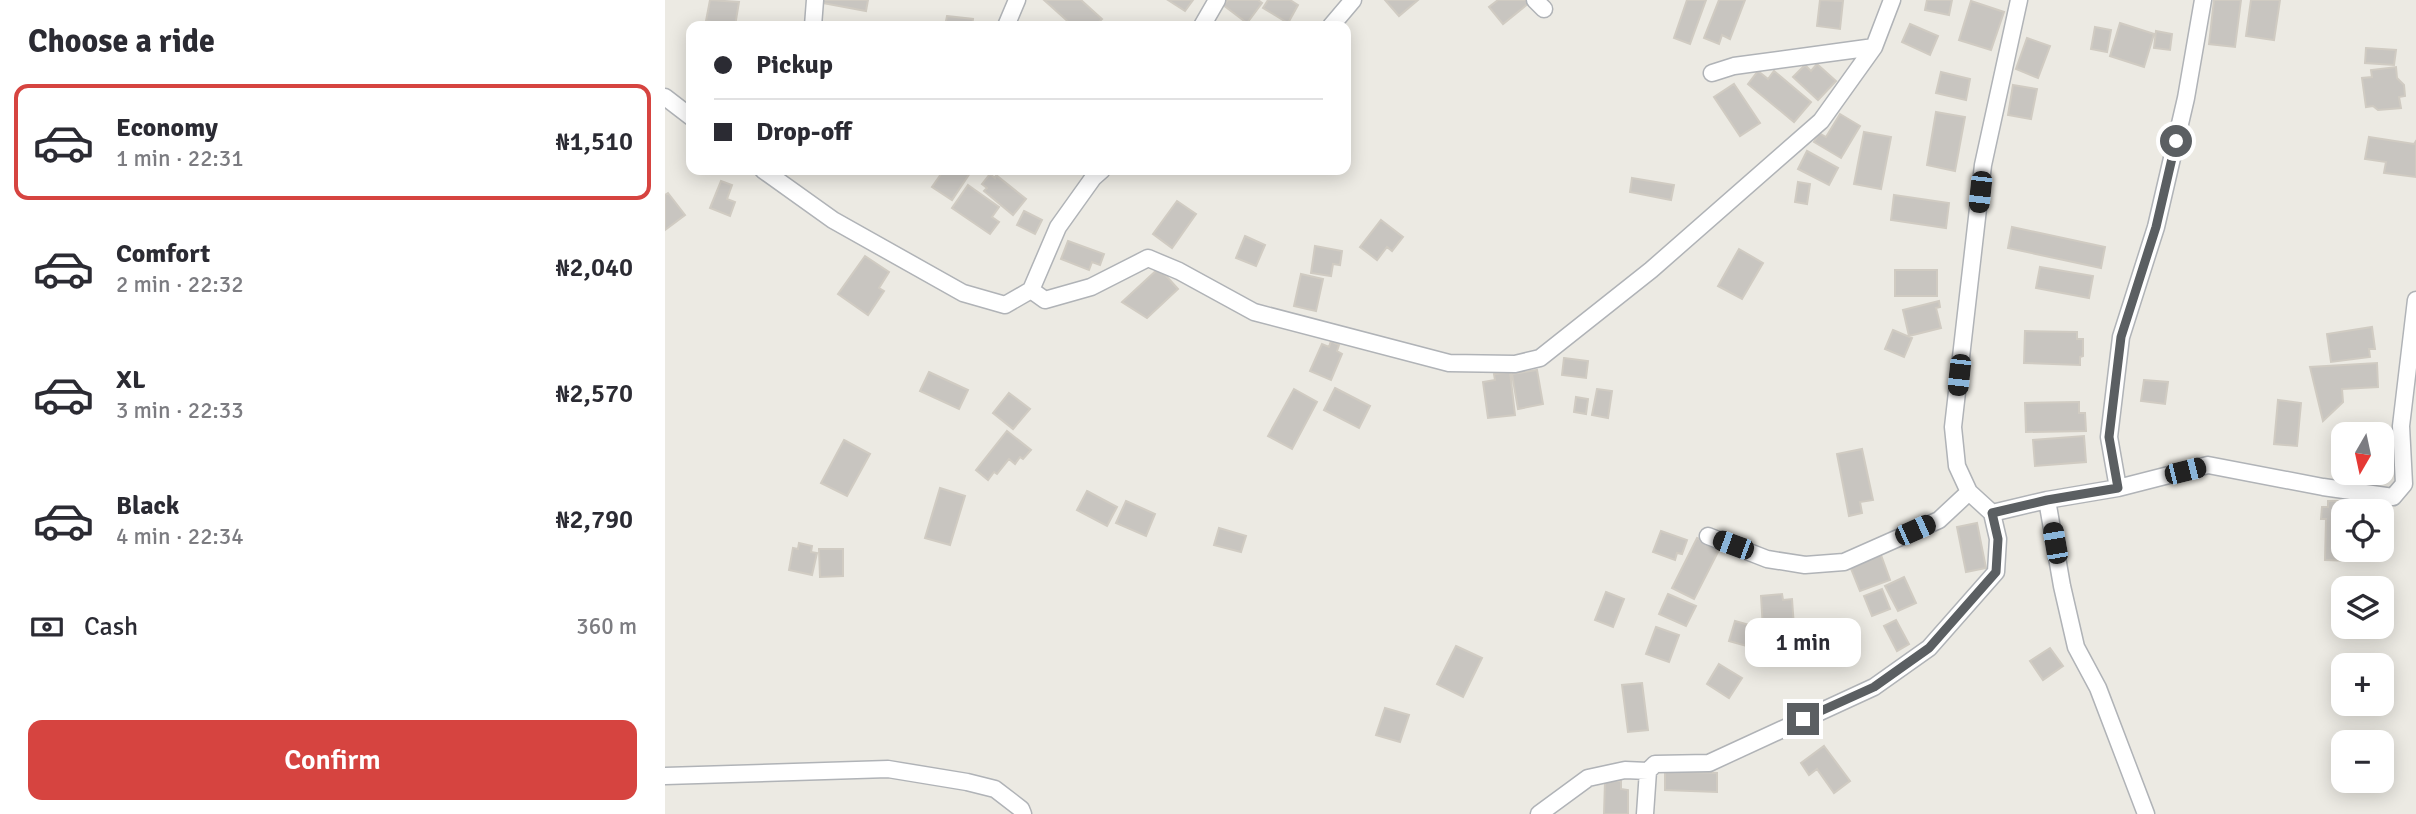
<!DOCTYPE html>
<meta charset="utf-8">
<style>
:root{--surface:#fff;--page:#f2f2f3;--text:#2b2b33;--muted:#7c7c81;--line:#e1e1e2;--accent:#d64440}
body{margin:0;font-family:Signika,sans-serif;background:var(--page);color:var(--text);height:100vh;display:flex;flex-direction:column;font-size:26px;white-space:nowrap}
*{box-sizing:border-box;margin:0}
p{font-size:23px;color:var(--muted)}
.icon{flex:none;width:38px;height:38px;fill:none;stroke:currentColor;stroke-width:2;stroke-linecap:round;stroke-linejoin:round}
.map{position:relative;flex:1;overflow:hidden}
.sheet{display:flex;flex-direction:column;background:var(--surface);width:665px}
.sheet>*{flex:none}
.banner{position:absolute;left:21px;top:21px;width:665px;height:154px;border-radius:14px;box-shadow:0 4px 18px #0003;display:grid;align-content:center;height:154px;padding:0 28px;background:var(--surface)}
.needle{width:46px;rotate:189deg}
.controls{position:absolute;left:1666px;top:422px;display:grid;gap:14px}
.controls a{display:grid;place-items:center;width:63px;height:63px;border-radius:14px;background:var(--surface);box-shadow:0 4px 18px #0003;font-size:35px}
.end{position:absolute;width:32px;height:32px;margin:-16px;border:9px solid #5b5f62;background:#fff;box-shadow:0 0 0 4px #fff}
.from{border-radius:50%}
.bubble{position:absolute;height:49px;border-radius:14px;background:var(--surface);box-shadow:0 4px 18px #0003;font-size:23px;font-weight:600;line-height:49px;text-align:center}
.car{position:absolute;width:21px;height:42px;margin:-21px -10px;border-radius:9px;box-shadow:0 0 5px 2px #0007;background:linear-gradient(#222 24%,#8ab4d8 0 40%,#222 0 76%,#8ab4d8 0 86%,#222 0)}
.banner b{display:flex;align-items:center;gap:24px;height:66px;font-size:26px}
.banner b+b{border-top:2px solid var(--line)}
.banner i{width:18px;height:18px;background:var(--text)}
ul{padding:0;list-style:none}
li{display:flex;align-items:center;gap:21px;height:116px;margin:0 14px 10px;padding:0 14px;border:4px solid transparent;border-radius:14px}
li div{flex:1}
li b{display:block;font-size:26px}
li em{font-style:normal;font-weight:600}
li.selected{border-color:var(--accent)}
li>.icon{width:63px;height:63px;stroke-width:1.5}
h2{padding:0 28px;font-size:32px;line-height:84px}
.pay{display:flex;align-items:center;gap:18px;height:77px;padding:0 28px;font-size:26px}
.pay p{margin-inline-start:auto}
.cta{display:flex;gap:14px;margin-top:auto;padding:14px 28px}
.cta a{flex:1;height:80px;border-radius:14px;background:var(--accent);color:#fff;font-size:28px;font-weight:600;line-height:80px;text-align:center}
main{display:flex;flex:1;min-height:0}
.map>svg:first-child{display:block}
</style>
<main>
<section class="sheet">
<h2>Choose a ride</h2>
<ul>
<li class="selected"><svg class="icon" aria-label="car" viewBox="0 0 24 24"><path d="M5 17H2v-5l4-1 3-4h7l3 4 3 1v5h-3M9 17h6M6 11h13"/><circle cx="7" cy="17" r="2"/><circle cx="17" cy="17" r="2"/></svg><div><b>Economy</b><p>1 min · 22:31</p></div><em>₦1,510</em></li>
<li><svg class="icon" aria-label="car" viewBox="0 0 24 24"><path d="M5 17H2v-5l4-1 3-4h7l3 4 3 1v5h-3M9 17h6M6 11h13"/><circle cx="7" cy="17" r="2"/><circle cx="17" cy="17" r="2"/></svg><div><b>Comfort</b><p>2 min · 22:32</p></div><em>₦2,040</em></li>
<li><svg class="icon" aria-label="car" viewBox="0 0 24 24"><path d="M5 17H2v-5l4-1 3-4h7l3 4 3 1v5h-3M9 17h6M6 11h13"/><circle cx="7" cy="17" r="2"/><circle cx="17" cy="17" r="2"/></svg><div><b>XL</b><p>3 min · 22:33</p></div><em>₦2,570</em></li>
<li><svg class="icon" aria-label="car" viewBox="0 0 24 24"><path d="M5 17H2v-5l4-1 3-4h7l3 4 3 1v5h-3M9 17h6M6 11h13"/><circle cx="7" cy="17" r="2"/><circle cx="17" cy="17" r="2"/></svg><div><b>Black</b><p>4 min · 22:34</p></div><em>₦2,790</em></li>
</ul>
<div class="pay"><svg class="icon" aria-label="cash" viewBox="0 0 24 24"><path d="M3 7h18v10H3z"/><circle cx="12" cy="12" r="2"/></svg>Cash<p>360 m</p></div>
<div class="cta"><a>Confirm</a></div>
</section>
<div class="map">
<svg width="1751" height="814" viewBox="0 0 1751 814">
<rect width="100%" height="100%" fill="#eceae3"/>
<path fill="#c8c5c0" stroke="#d0cbc2" stroke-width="2" d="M45,0L74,2L70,26L41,21Z
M152,0H203L201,11L152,2Z
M379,0H416L437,19L430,26H408Z
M503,0H528L520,11Z
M563,0H593L597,3L582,23L558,5Z
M603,0H625L633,5L623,23L598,8Z
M720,0H753L734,16Z
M833,0H862L864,3L838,24L824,7Z
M1022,0H1041L1025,44L1009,38Z
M1054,0H1080L1065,39L1057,35L1054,44L1039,38Z
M1155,0L1178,1L1175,29L1152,26Z
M1262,0H1287L1284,15L1260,10Z
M1549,0H1576L1570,47L1544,44Z
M1586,0H1615L1609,40L1581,36Z
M1306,1L1339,12L1326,50L1294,40Z
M282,16L308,19L307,26H280Z
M1455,23L1489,34L1479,67L1445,56Z
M1245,24L1273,36L1265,55L1237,42Z
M1430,27L1446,30L1442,52L1426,49Z
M1491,31L1507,34L1505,50L1489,48Z
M1362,38L1385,46L1373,78L1351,69Z
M1701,48L1731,50L1729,65L1700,63Z
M1152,64L1171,81L1153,100L1128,77L1140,65L1146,71Z
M1731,67L1732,78L1739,85L1740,96L1734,97L1736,108L1713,110L1708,106L1701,107L1697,78L1707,77L1706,70Z
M1093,71L1103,79L1109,71L1146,102L1129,122L1083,84Z
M1276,72L1305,79L1301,100L1271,93Z
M1069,84L1095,123L1075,136L1049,97Z
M1348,85L1372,89L1366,119L1343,115Z
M1271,112L1300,117L1290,171L1262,165Z
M1175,114L1195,126L1176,158L1149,142L1154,133L1161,137Z
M1199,132L1226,137L1216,189L1189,184Z
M1704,137L1749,144L1751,141V177L1719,173L1721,162L1700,159Z
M1142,151L1173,168L1164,185L1133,169Z
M270,170H300L305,173L287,200L267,187L276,174Z
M325,174L330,178L331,175L361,199L348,215L319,191L322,188L317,184Z
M967,178L1009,185L1006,200L965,192Z
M56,181L67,185L62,199L70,202L65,216L45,208Z
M1133,182L1145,184L1142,204L1130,202Z
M303,185L334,207L327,217L334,222L325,234L287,208Z
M3,193L20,215L0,230V195Z
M1229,195L1284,203L1281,228L1226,220Z
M512,201L531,214L507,248L488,234Z
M359,211L377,220L370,234L352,225Z
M716,220L738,237L727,251L722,247L712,260L695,247Z
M1347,227L1440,247L1436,268L1343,248Z
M580,236L600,245L591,266L571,258Z
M403,241L439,254L435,265L427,262L424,270L396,259Z
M650,246L677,251L675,265L668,264L666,276L646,273Z
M1074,249L1098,263L1077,299L1053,286Z
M200,256L224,272L214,288L219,291L203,315L173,294Z
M1375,267L1428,276L1424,298L1371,288Z
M494,268L513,289L482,318L457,302Z
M1230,270H1272V296H1230Z
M636,274L658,279L651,311L629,306Z
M1274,301L1275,307L1271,308L1276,328L1244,336L1238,310Z
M1707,327L1710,349H1704L1705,357L1666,362L1662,334Z
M1228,330L1247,338L1239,357L1220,349Z
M1360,331L1412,332V339H1418V356L1415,357V365L1359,363Z
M666,341L674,345L672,351L677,354L666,380L645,371L657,344L664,347Z
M899,358L923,361L921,378L897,375Z
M1712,363L1713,387L1677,389L1678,402L1658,421L1645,367Z
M872,370L878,404L853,409L847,374Z
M264,372L303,390L294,409L255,391Z
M845,372L850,415L823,418L818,382L830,380L829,374Z
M1479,380L1503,382L1500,404L1476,401Z
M670,388L705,406L694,428L659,410Z
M629,389L652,402L627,449L603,436Z
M932,389L947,391L943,418L927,415Z
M344,393L365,409L348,429L328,413Z
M911,397L923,399L921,414L909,412Z
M1613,400L1636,403L1632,446L1609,444Z
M1414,402V413H1420L1421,431L1361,432L1360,403Z
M342,431L366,450L358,459L355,457L350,464L344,459L332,474L329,472L323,480L311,470Z
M1419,436L1421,462L1370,466L1368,440Z
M179,440L205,454L182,496L156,483Z
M1197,449L1208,500L1195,502L1197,513L1184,516L1172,454Z
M275,488L300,496L285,545L260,538Z
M422,491L452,507L442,526L412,510Z
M461,501L490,514L481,536L451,523Z
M1663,501H1691V511H1678V550H1689V561L1660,560L1661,519H1656L1657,507H1663Z
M1312,523L1321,568L1301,572L1292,527Z
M554,528L581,536L576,552L549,545Z
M996,531L1022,540L1017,554L1012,553L1010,560L988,552Z
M1032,538L1054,550L1029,599L1007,588Z
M134,543L147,546L146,552L152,553L147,575L124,570L128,548L133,549Z
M154,549H178V576L155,577Z
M1216,555L1225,580L1195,591L1185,566Z
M1239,577L1251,603L1233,611L1220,586Z
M1217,589L1225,609L1207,616L1199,596Z
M941,592L959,599L948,627L930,620Z
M1003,594L1031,606L1021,626L994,614Z
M1117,594L1118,600L1127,599L1129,627L1098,629L1096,596Z
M1231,620L1244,644L1232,651L1219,626Z
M1070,621L1095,628L1089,648L1064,641Z
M991,627L1014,635L1004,662L981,654Z
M791,646L817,658L798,697L772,684Z
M1385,648L1398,666L1378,680L1365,661Z
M1054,664L1077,678L1064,698L1042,684Z
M977,683L983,730L963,732L957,685Z
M720,708L744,715L735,742L711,735Z
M1159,746L1185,781L1169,793L1152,769L1144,775L1136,763Z
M1000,771L1052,773V792L1000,790Z
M940,781H956V789L963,790V814H939Z"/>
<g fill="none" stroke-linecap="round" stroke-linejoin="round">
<defs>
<path id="minor" d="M870,0L879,9
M148,26L150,0
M341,26L352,0
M537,26L552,0
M666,26L688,0
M1047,73L1069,66L1209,47
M0,97L26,117
M98,170L168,220L298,293L340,305L366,290L393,227L428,178L437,170
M366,290L380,300L426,287L483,258L514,271L589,312L784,363L850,364L875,358L986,270L1156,121L1209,47L1227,0
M1453,488L1444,437L1456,337L1491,227L1521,98L1538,0
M1382,500L1397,586L1411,647L1433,688L1481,814
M1327,513L1382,500L1453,488L1543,465L1658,487L1728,497L1739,484L1736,426L1751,300
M1043,536L1102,559L1140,565L1179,562L1274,520L1304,492
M0,776L223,769L302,782L330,789L356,809L358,814
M874,814L923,778L960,770L983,771
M980,814L983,771L990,764L1044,763L1209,687L1264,648L1331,572L1333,539L1327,513L1304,492L1292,466L1288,427L1318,165L1354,0"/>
</defs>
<use href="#minor" stroke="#b0b3b7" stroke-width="19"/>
<use href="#minor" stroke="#fff" stroke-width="16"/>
</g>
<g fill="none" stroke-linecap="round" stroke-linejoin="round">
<path stroke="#5b5f62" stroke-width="9" d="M1138,719L1209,687L1264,648L1331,572L1333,539L1327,513L1382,500L1453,488L1444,437L1456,337L1491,227L1511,141"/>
</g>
</svg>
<div class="controls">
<a><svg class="needle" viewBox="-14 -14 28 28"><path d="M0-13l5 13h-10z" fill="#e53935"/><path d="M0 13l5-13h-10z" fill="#7c7c81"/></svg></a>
<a><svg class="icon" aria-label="locate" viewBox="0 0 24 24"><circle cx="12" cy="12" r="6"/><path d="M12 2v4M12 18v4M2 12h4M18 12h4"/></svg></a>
<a><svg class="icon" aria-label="layers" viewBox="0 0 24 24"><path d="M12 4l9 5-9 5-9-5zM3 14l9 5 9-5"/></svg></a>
<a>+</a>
<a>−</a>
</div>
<i class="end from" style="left:1511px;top:141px"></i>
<i class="end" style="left:1138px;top:719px"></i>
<div class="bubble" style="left:1080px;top:618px;width:116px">1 min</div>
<i class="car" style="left:1315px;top:192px;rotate:186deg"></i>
<i class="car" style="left:1294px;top:375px;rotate:186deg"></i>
<i class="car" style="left:1520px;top:471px;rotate:76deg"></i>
<i class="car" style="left:1250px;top:530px;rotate:66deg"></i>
<i class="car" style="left:1390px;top:543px;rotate:350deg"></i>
<i class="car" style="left:1068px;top:545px;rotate:290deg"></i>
<div class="banner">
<b><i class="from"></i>Pickup</b>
<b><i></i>Drop-off</b>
</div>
</div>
</main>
